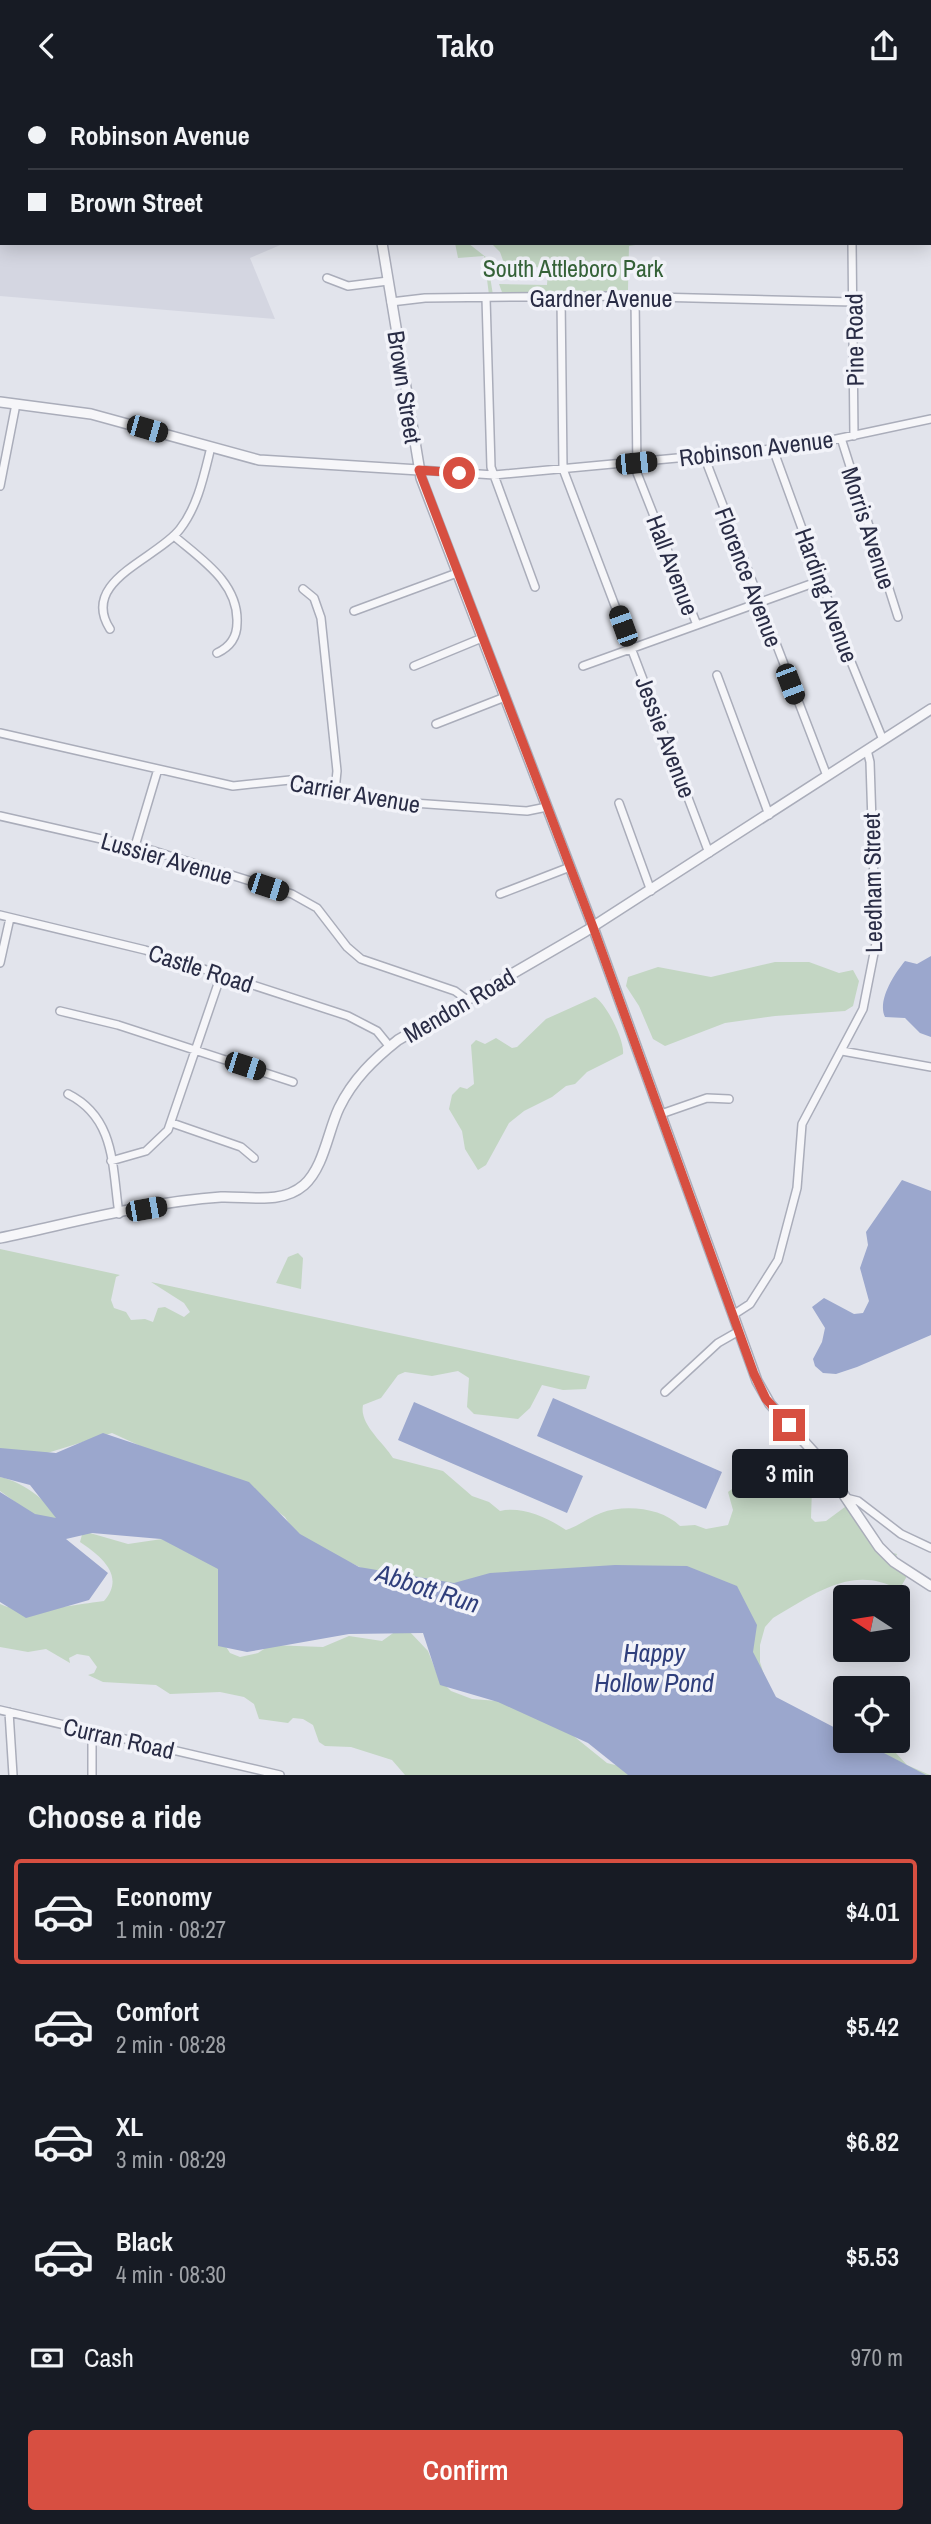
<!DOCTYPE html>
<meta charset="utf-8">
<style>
:root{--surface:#171b24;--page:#20242c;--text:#f1f3f6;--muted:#9ea1a6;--line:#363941;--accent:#d74f41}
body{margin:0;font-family:"Archivo Narrow",sans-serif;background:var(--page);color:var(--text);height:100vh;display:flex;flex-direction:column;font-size:26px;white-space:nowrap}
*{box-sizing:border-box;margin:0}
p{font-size:23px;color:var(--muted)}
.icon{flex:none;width:38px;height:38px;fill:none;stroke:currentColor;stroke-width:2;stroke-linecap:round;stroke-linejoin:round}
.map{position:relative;height:1684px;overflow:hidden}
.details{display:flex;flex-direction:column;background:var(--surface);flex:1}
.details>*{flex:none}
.guide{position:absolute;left:0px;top:0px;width:931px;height:154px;box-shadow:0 4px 18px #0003;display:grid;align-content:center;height:154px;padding:0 28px;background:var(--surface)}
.needle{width:46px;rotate:282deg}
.controls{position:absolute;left:833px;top:1494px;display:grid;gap:14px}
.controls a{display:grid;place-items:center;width:77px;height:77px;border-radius:7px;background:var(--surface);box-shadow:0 4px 18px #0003;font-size:35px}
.end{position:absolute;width:32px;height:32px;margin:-16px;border:9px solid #d74f41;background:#fff;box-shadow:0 0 0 4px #fff}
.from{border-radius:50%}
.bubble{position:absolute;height:49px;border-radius:7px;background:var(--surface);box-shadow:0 4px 18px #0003;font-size:23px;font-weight:600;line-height:49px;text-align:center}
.car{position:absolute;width:21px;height:42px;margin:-21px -10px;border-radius:9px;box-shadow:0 0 5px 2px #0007;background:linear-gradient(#222 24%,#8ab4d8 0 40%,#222 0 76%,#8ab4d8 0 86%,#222 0)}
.guide b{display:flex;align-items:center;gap:24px;height:66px;font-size:26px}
.guide b+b{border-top:2px solid var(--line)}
.guide i{width:18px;height:18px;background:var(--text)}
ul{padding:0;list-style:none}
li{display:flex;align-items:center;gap:21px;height:105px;margin:0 14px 10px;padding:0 14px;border:4px solid transparent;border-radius:7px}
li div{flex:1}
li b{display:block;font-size:26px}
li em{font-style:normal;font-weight:600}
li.on{border-color:var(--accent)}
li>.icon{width:63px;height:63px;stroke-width:1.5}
h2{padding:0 28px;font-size:32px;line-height:84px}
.pay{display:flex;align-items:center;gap:18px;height:77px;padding:0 28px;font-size:26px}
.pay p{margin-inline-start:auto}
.cta{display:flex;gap:14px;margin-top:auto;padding:14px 28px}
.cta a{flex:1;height:80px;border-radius:7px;background:var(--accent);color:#fff;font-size:28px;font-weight:600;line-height:80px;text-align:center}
header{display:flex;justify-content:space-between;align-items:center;height:91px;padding:0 28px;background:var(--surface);font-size:32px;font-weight:600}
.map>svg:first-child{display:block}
</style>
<header><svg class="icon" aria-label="back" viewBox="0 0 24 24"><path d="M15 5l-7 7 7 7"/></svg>Tako<svg class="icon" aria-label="share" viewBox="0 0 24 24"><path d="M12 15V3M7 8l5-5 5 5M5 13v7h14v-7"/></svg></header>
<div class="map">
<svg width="931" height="1684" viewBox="0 0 931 1684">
<rect width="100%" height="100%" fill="#e2e4ec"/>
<path fill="#d4d6e1" d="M0,0H354L2,2V152H285L250,167L275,228L0,205Z"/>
<path fill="#c3d6c3" d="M455,152H468L487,167L493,204H489L484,165L458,167Z
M491,152H648L629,155L628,199L503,204L499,193L547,194L548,179L528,174L505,175L500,161Z
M775,871H809L839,882L853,879L859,890L853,915L845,920L775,925L725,932L665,955L653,948L639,915L626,895L628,886L658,876L711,886Z
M595,906C606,912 625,950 623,963L587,981L575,993L566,995L552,1006L524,1020L509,1032L486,1074L478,1079L465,1058L462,1040L449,1018L452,1004L460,996L467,998L474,993L471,954L476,949L485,953L496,947L512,957L517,956L546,928Z
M0,1158L120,1184L116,1186L111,1209L114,1217L126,1221L131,1229L145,1228L153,1231L158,1217L165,1216L184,1226L190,1221L184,1212L151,1191L590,1285L586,1298L563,1299L542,1294L530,1317L518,1328L474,1323L467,1316L469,1287L458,1280L432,1285L405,1281L398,1284L381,1307L363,1314C359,1333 383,1351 393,1367L443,1380L472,1405L489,1411L500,1420C522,1415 548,1427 566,1439C579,1435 589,1426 601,1422C625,1413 662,1417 680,1435L695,1434L706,1438L728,1434L733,1419L728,1401L756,1380L771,1376L776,1383L795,1388L821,1371L830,1385L812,1397L811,1427L815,1431L826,1430L849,1413L889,1461L897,1463L895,1468L910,1480L899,1499C853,1472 813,1504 773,1527L765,1536L760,1554V1571L770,1603L845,1650H862L895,1661L907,1674L930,1684H914L831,1648L547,1481L518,1480L465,1495L377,1484L299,1448L285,1426L269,1414L112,1342L44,1363L0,1364Z
M298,1162L303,1167L301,1198L276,1192L288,1166Z
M0,1386C25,1391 53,1414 65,1436L29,1421L0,1400Z
M83,1440L128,1453L162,1448L224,1480L223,1551L230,1562L240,1566L258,1562L270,1554L323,1556L349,1545L382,1550L396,1540H409L428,1560L439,1588L451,1600L472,1608L498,1610L555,1630L607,1672L619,1675L631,1684H405L392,1669L351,1656L325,1655L319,1651L313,1634L303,1628L293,1627L288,1632L259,1628L254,1613L244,1606L220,1601L170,1603L156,1594L103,1591L88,1584L94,1582L97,1576L89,1565L77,1563L69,1567L70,1572L46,1558L28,1561L0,1556V1513C24,1525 77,1513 104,1510C126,1485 101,1465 80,1451Z"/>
<path fill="#9ba7cd" d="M931,865V946L920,942L905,927L885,926C877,910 894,883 905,870L917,873Z
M902,1089L931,1100V1244L857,1276L836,1283L823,1282L815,1275L813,1268L822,1251L825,1237L812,1216L824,1207L854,1223L863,1222L869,1210L860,1177L868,1154L866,1141Z
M553,1307L722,1381L706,1418L537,1345Z
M414,1311L583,1385L567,1422L398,1349Z
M103,1342L249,1391L300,1443L359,1476L454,1492L490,1482L615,1474L687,1475L737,1495L757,1534L753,1561L776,1606L845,1642V1650H861L926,1684H628L588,1652L498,1611L440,1594L423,1542L349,1543L247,1561L218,1555V1478L161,1448L92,1442L66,1448L108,1482L89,1509L26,1527L0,1511V1401L35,1423L56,1427L30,1394L0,1386V1357L56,1362Z"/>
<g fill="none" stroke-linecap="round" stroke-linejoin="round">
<defs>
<path id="minor" d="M850,0V2
M852,152L854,345
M327,187L348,195L388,190
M561,206L563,378L709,762
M635,206L637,382L697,534
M486,207L491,376L535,496
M391,211L425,207L613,205L853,211
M841,347L898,526
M773,358L847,561L883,649
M704,365L827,685
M419,379L494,384L763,359L813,353L931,328
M0,395L16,313
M174,445C201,468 239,492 237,532C237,546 230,556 217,562
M303,498L314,507L321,527L337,680L335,700
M354,520L457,482
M110,538C79,490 157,468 180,438C198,415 204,384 211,356
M414,575L482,547
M583,575L822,489
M717,584L769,724
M436,633L505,606
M0,642L233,695L290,689L370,709L527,720L547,716
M619,712L651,800
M0,725L154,760L292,803L317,817L347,856L361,868L455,900L466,908
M135,755L158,678
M500,803L570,776
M0,824L145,859L348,925L377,940L390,956
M0,872L10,827
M60,920L118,934L293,991
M842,960L931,976
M68,1003C116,1027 112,1076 119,1123
M661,1023L707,1007L729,1008
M172,1032L241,1056L254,1067
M111,1070L146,1060L168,1039L221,884
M733,1224L750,1213L778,1169L797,1097L802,1033L863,918L876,852L870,671L867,659
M665,1301L718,1252L739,1240
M846,1407L858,1410L901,1443L931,1457
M0,1619L280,1684
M9,1621L13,1684
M92,1641V1684"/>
<path id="tertiary" d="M361,0V2
M382,152L421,387L593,836L757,1290L770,1313L819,1367L879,1456L894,1471L931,1495
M0,311L91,323L259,369L419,379
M0,1147C72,1132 147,1111 221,1106C248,1105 281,1114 304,1094C324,1076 328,1040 339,1017C353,988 374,968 398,949L586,840L931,618"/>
</defs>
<use href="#minor" stroke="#aaadba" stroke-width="10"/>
<use href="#tertiary" stroke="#aaadba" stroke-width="12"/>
<use href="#minor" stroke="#f6f6f9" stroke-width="7"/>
<use href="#tertiary" stroke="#f6f6f9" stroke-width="9"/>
</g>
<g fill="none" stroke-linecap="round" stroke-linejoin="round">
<path stroke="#d74f41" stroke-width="9" d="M459,382L419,379L593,836L754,1283L766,1308L789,1334"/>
</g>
<g text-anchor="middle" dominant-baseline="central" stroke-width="7" stroke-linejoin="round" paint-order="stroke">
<g font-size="24" fill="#356238" stroke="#f2f3f9">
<text x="573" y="177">South Attleboro Park</text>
</g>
<g font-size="24" fill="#292c45" stroke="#f2f3f9">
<text x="601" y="207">Gardner Avenue</text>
<text transform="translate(854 249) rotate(-91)">Pine Road</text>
<text transform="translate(405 296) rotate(81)">Brown Street</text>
<text transform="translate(756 357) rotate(-7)">Robinson Avenue</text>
<text transform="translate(869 437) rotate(72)">Morris Avenue</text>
<text transform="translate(673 474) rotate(69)">Hall Avenue</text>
<text transform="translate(749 486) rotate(69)">Florence Avenue</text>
<text transform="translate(827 504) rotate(70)">Harding Avenue</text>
<text transform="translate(666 646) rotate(69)">Jessie Avenue</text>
<text transform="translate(355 702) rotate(10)">Carrier Avenue</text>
<text transform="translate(167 767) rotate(16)">Lussier Avenue</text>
<text transform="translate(872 792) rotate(-91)">Leedham Street</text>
<text transform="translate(201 877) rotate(18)">Castle Road</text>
<text transform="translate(459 914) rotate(-30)">Mendon Road</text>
<text transform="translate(119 1647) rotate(13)">Curran Road</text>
</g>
<g font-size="26" font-style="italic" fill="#303f7c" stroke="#f2f3f9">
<text transform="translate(428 1497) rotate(18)">Abbott Run</text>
<text x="654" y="1561">Happy<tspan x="654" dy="30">Hollow Pond</tspan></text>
</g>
</g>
</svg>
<div class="controls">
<a><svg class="needle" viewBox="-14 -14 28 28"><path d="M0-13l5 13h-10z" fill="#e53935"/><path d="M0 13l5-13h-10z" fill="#9ea1a6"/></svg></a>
<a><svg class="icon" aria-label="locate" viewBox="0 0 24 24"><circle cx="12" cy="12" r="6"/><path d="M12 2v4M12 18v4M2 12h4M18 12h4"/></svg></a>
</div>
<i class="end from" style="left:459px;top:382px"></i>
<i class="end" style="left:789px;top:1334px"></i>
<div class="bubble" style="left:732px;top:1358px;width:116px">3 min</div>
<i class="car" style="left:147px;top:338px;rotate:106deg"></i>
<i class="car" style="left:636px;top:372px;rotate:84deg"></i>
<i class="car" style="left:623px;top:535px;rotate:340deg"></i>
<i class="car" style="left:790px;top:593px;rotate:159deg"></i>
<i class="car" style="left:268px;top:796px;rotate:108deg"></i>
<i class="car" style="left:245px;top:975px;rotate:108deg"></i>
<i class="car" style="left:146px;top:1118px;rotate:80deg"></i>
<div class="guide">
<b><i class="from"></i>Robinson Avenue</b>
<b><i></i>Brown Street</b>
</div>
</div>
<section class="details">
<h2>Choose a ride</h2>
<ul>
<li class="on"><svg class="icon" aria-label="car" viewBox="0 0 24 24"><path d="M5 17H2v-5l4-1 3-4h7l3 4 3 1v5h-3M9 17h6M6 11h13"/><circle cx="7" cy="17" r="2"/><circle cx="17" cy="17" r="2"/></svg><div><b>Economy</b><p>1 min · 08:27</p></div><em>$4.01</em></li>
<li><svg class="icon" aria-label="car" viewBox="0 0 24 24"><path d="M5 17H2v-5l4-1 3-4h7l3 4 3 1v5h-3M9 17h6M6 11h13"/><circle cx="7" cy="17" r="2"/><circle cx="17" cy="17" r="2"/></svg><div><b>Comfort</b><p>2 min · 08:28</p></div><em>$5.42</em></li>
<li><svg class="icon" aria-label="car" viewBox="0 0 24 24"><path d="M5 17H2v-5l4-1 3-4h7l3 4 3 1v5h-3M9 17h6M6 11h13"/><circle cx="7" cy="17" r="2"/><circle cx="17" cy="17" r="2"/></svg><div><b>XL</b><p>3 min · 08:29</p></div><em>$6.82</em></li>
<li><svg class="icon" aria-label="car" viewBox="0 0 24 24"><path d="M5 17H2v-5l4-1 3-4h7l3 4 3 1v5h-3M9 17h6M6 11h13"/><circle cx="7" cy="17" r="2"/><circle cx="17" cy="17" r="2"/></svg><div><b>Black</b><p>4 min · 08:30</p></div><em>$5.53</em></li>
</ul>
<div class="pay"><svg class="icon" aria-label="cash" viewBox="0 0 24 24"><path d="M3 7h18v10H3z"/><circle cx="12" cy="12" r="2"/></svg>Cash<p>970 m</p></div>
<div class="cta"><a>Confirm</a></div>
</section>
